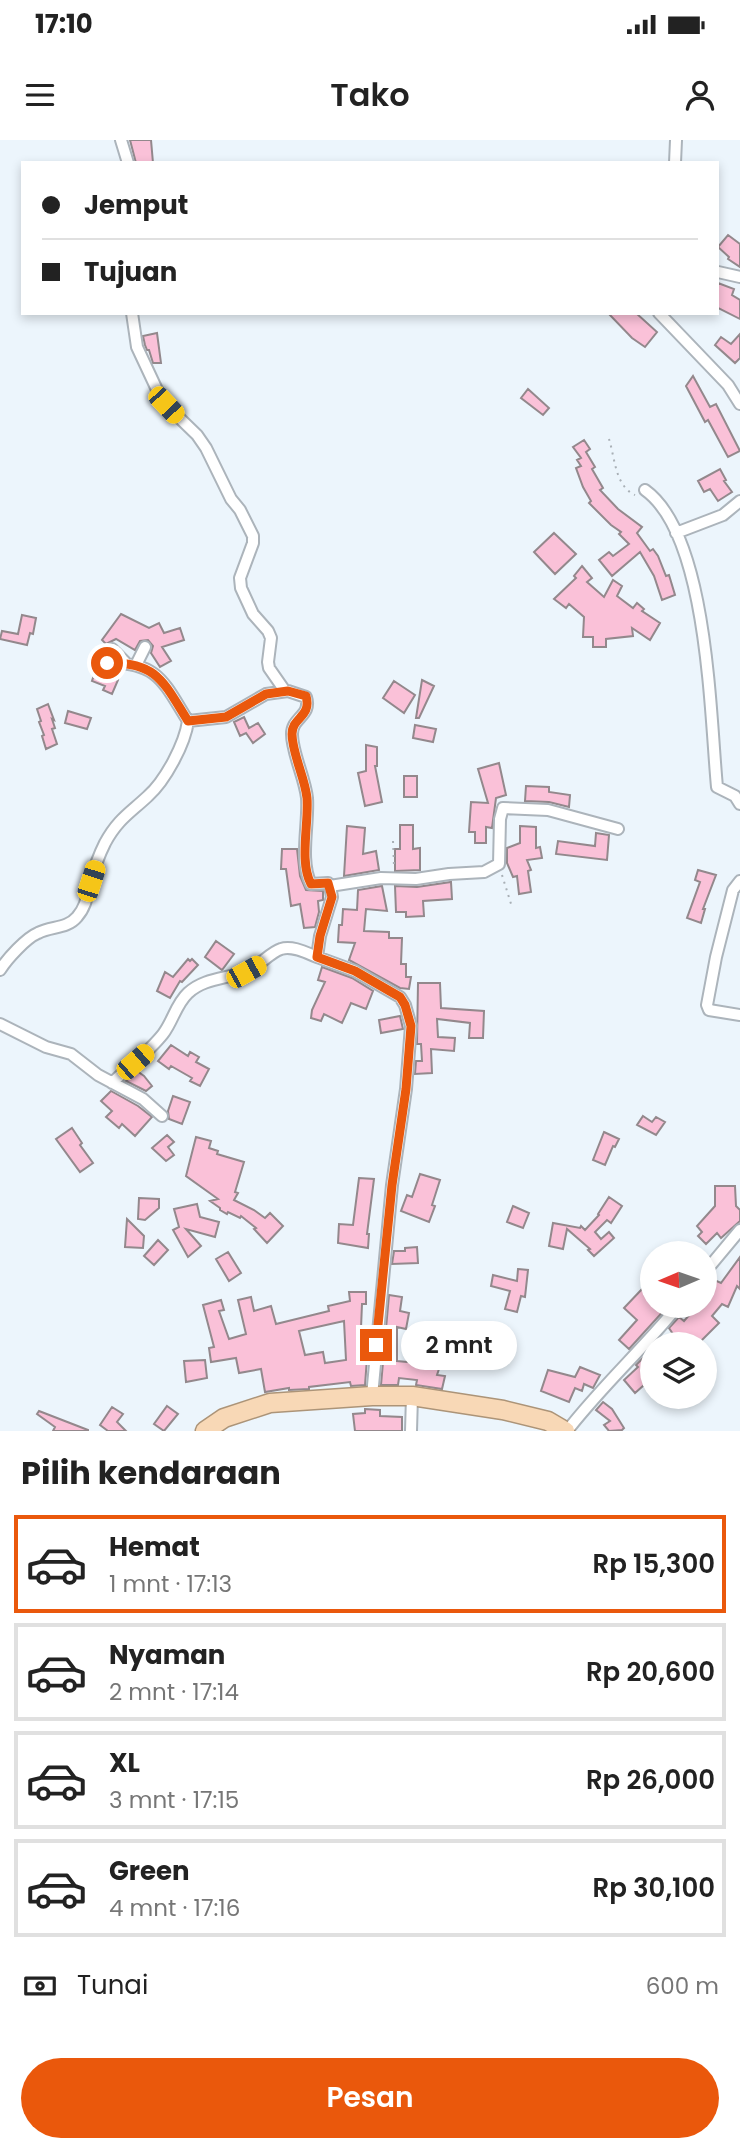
<!DOCTYPE html>
<html lang="id">
<meta charset="utf-8">
<style>
:root{--surface:#fff;--page:#f6f6f6;--text:#222;--muted:#767676;--line:#e0e0e0;--accent:#ea580c}
body{margin:0;font-family:Poppins,sans-serif;background:var(--page);color:var(--text);height:100vh;display:flex;flex-direction:column;font-size:26px;white-space:nowrap}
*{box-sizing:border-box;margin:0}
p{font-size:23px;color:var(--muted)}
.icon{flex:none;width:38px;height:38px;fill:none;stroke:currentColor;stroke-width:2;stroke-linecap:round;stroke-linejoin:round}
.map{position:relative;height:1291px;overflow:hidden}
.sheet{display:flex;flex-direction:column;background:var(--surface);flex:1}
.sheet>*{flex:none}
.guide{position:absolute;left:21px;top:21px;width:698px;height:154px;border-radius:0px;box-shadow:0 4px 10px #0003;display:grid;align-content:center;height:154px;padding:0 21px;background:var(--surface)}
.needle{width:46px;rotate:268deg}
.fabs{position:absolute;left:640px;top:1101px;display:grid;gap:14px}
.fabs a{display:grid;place-items:center;width:77px;height:77px;border-radius:50%;background:var(--surface);box-shadow:0 4px 10px #0003;font-size:35px}
.end{position:absolute;width:32px;height:32px;margin:-16px;border:9px solid #ea580c;background:#fff;box-shadow:0 0 0 4px #fff}
.from{border-radius:50%}
.bubble{position:absolute;height:49px;border-radius:24px;background:var(--surface);box-shadow:0 4px 10px #0003;font-size:23px;font-weight:600;line-height:49px;text-align:center}
.car{position:absolute;width:21px;height:42px;margin:-21px -10px;border-radius:9px;box-shadow:0 0 5px 2px #0007;background:linear-gradient(#f5c518 24%,#345 0 40%,#f5c518 0 76%,#345 0 86%,#f5c518 0)}
.guide b{display:flex;align-items:center;gap:24px;height:66px;font-size:26px}
.guide b+b{border-top:2px solid var(--line)}
.guide i{width:18px;height:18px;background:var(--text)}
ul{padding:0;list-style:none}
li{display:flex;align-items:center;gap:21px;height:98px;margin:0 14px 10px;padding:0 7px;border:4px solid var(--line);border-radius:0px}
li div{flex:1}
li b{display:block;font-size:26px}
li em{font-style:normal;font-weight:600}
li.selected{border-color:var(--accent)}
li>.icon{width:63px;height:63px;stroke-width:1.5}
h2{padding:0 21px;font-size:32px;line-height:84px}
.pay{display:flex;align-items:center;gap:18px;height:77px;padding:0 21px;font-size:26px}
.pay p{margin-inline-start:auto}
.primary-button{display:flex;gap:14px;margin-top:auto;padding:14px 21px}
.primary-button a{flex:1;height:80px;border-radius:42px;background:var(--accent);color:#fff;font-size:28px;font-weight:600;line-height:80px;text-align:center}
.status{display:flex;justify-content:space-between;align-items:center;height:49px;padding:0 35px;background:var(--surface);direction:ltr}
.status svg{height:19px;fill:currentColor}
header{display:flex;justify-content:space-between;align-items:center;height:91px;padding:0 21px;background:var(--surface);font-size:32px;font-weight:600}
.map>svg:first-child{display:block}
</style>
<div class="status"><b>17:10</b><svg viewBox="0 0 49 12"><path d="M0 12V9h3v3zM5 12V6h3v6zM10 12V3h3v9zM15 12V0h3v12zM26 1h20v11H26zM47 4h2v5h-2z"/></svg></div>
<header><svg class="icon" aria-label="menu" viewBox="0 0 24 24"><path d="M4 6h16M4 12h16M4 18h16"/></svg>Tako<svg class="icon" aria-label="person" viewBox="0 0 24 24"><circle cx="12" cy="8" r="4"/><path d="M4 21q1-7 8-7t8 7"/></svg></header>
<div class="map">
<svg width="740" height="1291" viewBox="0 0 740 1291">
<rect width="100%" height="100%" fill="#ecf5fc"/>
<path fill="#fac1d8" stroke="#93888c" stroke-width="2" fill-rule="evenodd" d="M130,0H151L153,23H136Z
M728,95L740,104V127L728,119L729,117L718,107Z
M718,143L734,149L732,155L740,160V179L718,168Z
M608,173H636L657,192L645,207L632,198Z
M157,193L161,223H153L149,210H147L145,205L143,196Z
M740,194V218L735,223L715,205L721,197L731,204Z
M693,236L710,267L716,264L740,311L728,317L708,280L705,282L686,246Z
M528,249L549,268L543,275L521,258Z
M584,300L590,309L586,312L595,327L592,329L603,348L600,350L618,369L642,387L637,393L650,411L653,409L658,416L666,436L669,435L675,455L662,460L654,436L640,412L612,436L599,420L609,412L613,416L629,404L619,394L621,392L611,385L589,363L591,361L583,347L576,328L581,326L577,320L581,318L573,307Z
M720,329L726,340L724,341L732,352L718,361L710,349L704,352L698,341Z
M554,393L576,414L555,434L534,412Z
M582,426L592,438L587,442L604,457L613,440L622,446L617,456L633,468L637,463L644,469L642,471L660,483L650,500L632,488L633,496L606,499V507H593V497H583L584,477L569,464L566,468L554,459L576,438L574,436Z
M121,474L149,488L159,483L164,493L180,488L184,500L162,507L171,521L160,527L151,513L153,506L148,500L140,501L135,510L116,499L106,504L102,500Z
M22,475L36,478L33,494L30,493L27,505L0,499L2,491L18,494Z
M99,520L102,529L110,531L107,535L118,540L112,554L103,550L105,546L92,541Z
M422,540L434,546L419,578H416Z
M394,541L415,555L404,573L383,558Z
M48,564L54,580L52,579L55,588L52,589L57,604L46,609L42,596L44,595L39,582L41,581L37,569Z
M68,571L91,578L87,589L65,583Z
M244,577L249,588L258,583L265,594L253,603L246,593L240,596L234,582Z
M415,585L436,589L433,602L413,598Z
M366,605L377,607V626H375L382,662L365,666L358,633L366,631Z
M499,623L506,655L496,658L492,688L486,687V703H475V692H469L471,662L488,663L478,629Z
M404,636H417V657H404Z
M526,646L549,647V652L570,655L569,667L549,662L525,661Z
M400,685H413V709L420,708V730L395,731V709H400Z
M347,686L365,688L363,714L376,711L379,730L344,736Z
M520,686L536,687V708L540,707L542,718L527,720L531,730L528,731L531,752L519,754L517,736L513,737L507,723V708L520,703Z
M596,693L609,695L607,720L556,714L558,701L595,706Z
M282,709H297L300,736L306,750L323,751V760L318,761L319,772L315,787L304,788L300,764L291,766L286,729H281Z
M698,730L716,735L703,769H705L701,783L687,778L700,742L695,740Z
M451,742L452,759L423,761L424,776L406,777V772H396L395,746L417,747Z
M382,746L387,771L366,769L364,791L389,792V798H402L401,824H406V837H411L409,849L400,848L349,820L355,803L338,802L339,785H342L343,769L357,770L358,750Z
M216,801L234,814L222,830L205,817Z
M188,819L190,821L192,819L198,825L182,842L180,841L170,858L157,851L165,832L173,837Z
M322,827L352,838L373,851L366,869L351,863L342,883L324,874L321,881L311,878L312,870L325,842L318,840Z
M418,843H440L441,868L484,871L483,898H469L470,883L437,879L438,897L455,898L454,911L431,909L432,933L415,934L416,921H422L421,904H417Z
M400,876L403,889L381,893L379,880Z
M171,905L188,916L190,912L199,917L196,922L209,929L200,946L190,941L192,938L171,926L169,929L158,921Z
M137,931L144,936L152,946L146,951L126,941Z
M111,951L138,966L152,977L135,996L122,984L119,988L106,977L112,971L101,961Z
M173,956L190,962L182,984L169,979L168,971Z
M643,976L652,982L656,977L665,982L656,995L637,985Z
M72,988L82,1003L80,1005L93,1023L80,1032L56,999Z
M604,992L619,999L615,1007L613,1006L605,1025L593,1020Z
M167,995L174,1002L168,1007L174,1015L166,1021L152,1008Z
M196,997L211,1001L209,1008L218,1011L217,1014L244,1022L235,1052L238,1053L234,1060L254,1070L265,1078L270,1073L283,1086L267,1103L254,1089L256,1088L241,1076L240,1078L228,1072L227,1074L220,1070V1068L210,1061L218,1059L186,1036Z
M420,1034L440,1040L432,1065L435,1066L429,1082L401,1071L407,1055L412,1057Z
M359,1038L374,1039L367,1094H369L368,1108L338,1103L339,1084L353,1085Z
M715,1046H735L736,1066L740,1070V1081L721,1098L717,1093L706,1104L698,1096L702,1092L697,1086L715,1066Z
M609,1057L622,1066L611,1083L607,1080L595,1092L601,1099L609,1092L614,1098L594,1116L588,1110L590,1109L567,1089L563,1109L549,1106L553,1083L580,1088L581,1086L585,1090L599,1075L598,1074Z
M139,1058L159,1059V1068L145,1080L138,1079Z
M197,1064L200,1077L219,1082L215,1097L186,1089L201,1106L188,1117L173,1090L179,1087L174,1069Z
M513,1066L529,1073L523,1088L507,1082Z
M127,1079L144,1096L143,1108L125,1107Z
M158,1100L168,1110L154,1125L144,1116Z
M417,1107L418,1123L392,1124L394,1111H405V1108Z
M228,1112L241,1133L229,1141L216,1119Z
M740,1117V1149L737,1146L728,1167L722,1164L712,1176L719,1183L698,1204H663L673,1194L669,1188L679,1177L684,1181L697,1166H705V1140L710,1138L721,1143Z
M518,1129L528,1130L525,1157L521,1156L517,1172L505,1169L510,1151L491,1146L493,1135L517,1141Z
M643,1148L653,1157V1166H668L629,1209L619,1200L637,1180L624,1168Z
M349,1152H366V1164H362L361,1188H364L365,1204H368L365,1245L351,1246L350,1242L309,1247V1249L289,1250V1248L265,1252L261,1229L239,1233L236,1218L211,1222L209,1208L214,1207L203,1165L221,1160L224,1170L219,1171L229,1199L246,1194L238,1160L251,1157L254,1171L271,1166L276,1184L329,1171L328,1166L350,1161ZM344,1181L346,1220L325,1223L323,1212L305,1215L299,1191Z
M389,1155L402,1157L400,1171L409,1173L406,1189L397,1187V1221L418,1223L424,1203L432,1206L430,1213L443,1217L437,1235L445,1236L442,1249L416,1245L417,1240L399,1238L398,1245H381Z
M645,1216L653,1224V1237L635,1253L624,1240L638,1227L636,1225Z
M205,1220L207,1238L186,1242L184,1221Z
M580,1227L600,1235L593,1248L584,1244L582,1251L575,1248L569,1262L541,1251L548,1230L575,1237Z
M603,1262L612,1269L624,1288L622,1290L609,1291L604,1285L610,1281L596,1270Z
M167,1266L178,1274L164,1291L154,1284Z
M112,1267L123,1274L117,1282L126,1291H108L100,1285Z
M365,1269L380,1270V1276L402,1277V1291H355L353,1274L365,1273Z
M39,1271L88,1290V1291H53L55,1287L37,1274Z"/>
<g fill="none" stroke-linecap="round" stroke-linejoin="round">
<defs>
<path id="minor" d="M121,0L128,23
M675,23L676,0
M718,132L740,137
M132,173L137,207L159,254L166,265L197,295L206,308L231,359L240,370L253,396V403L240,438L241,448L253,474L268,491L271,498L268,522L269,528L285,551
M659,173L728,245L740,264
M645,350C708,395 710,574 717,647L735,656L740,664
M676,393L723,375L740,361
M112,509L125,522
M107,523C158,521 164,543 188,581
M136,525L145,507
M740,741L733,750L716,817L707,865L709,870L740,875
M330,746L381,738L416,739L449,734L484,732L499,724L500,679L503,668L548,670L618,689
M0,830C7,819 26,798 38,793C51,786 67,789 77,777C86,767 87,756 90,743C94,729 99,715 105,703C118,679 130,673 148,656C165,641 185,604 188,581L226,577L266,554L288,551L306,557C312,576 292,577 292,594C292,613 305,638 307,658C309,683 299,721 311,744L328,743L330,746L332,757L320,796L317,817L355,831L400,857L405,865L411,886L406,949L392,1045L372,1256
M0,884L46,907L71,914L98,935L143,959L162,976
M112,943C129,926 148,913 163,894C173,881 176,864 188,853C205,837 230,839 249,830C260,825 271,812 281,809C292,805 307,813 317,817
M705,1132L740,1090
M411,1291L412,1256
M567,1291C601,1247 643,1209 678,1166"/>
<path id="trunk" d="M205,1291L224,1278L270,1263L372,1256H412L503,1270L548,1281L565,1291"/>
</defs>
<use href="#minor" stroke="#acb4bb" stroke-width="14"/>
<use href="#trunk" stroke="#ac9478" stroke-width="21"/>
<path stroke="#a9b0b6" stroke-width="2" stroke-dasharray="2 5" stroke-linecap="butt" d="M609,299C615,318 615,346 635,355
M393,701L394,726
M502,735L512,767"/>
<use href="#minor" stroke="#fff" stroke-width="10"/>
<use href="#trunk" stroke="#f8d8b6" stroke-width="18"/>
</g>
<g fill="none" stroke-linecap="round" stroke-linejoin="round">
<path stroke="#ea580c" stroke-width="9" d="M107,523C157,521 164,543 188,581L226,577L266,554L288,551L306,556C312,577 292,577 292,594C292,613 305,638 307,658C309,683 299,722 311,744L328,743L332,757L320,796L317,817L355,831L400,857L405,865L411,886L406,949L392,1045L376,1205"/>
</g>
</svg>
<div class="fabs">
<a><svg class="needle" viewBox="-14 -14 28 28"><path d="M0-13l5 13h-10z" fill="#e53935"/><path d="M0 13l5-13h-10z" fill="#767676"/></svg></a>
<a><svg class="icon" aria-label="layers" viewBox="0 0 24 24"><path d="M12 4l9 5-9 5-9-5zM3 14l9 5 9-5"/></svg></a>
</div>
<i class="end from" style="left:107px;top:523px"></i>
<i class="end" style="left:376px;top:1205px"></i>
<div class="bubble" style="left:401px;top:1181px;width:116px">2 mnt</div>
<i class="car" style="left:166px;top:265px;rotate:137deg"></i>
<i class="car" style="left:91px;top:741px;rotate:18deg"></i>
<i class="car" style="left:246px;top:832px;rotate:61deg"></i>
<i class="car" style="left:135px;top:922px;rotate:49deg"></i>
<div class="guide">
<b><i class="from"></i>Jemput</b>
<b><i></i>Tujuan</b>
</div>
</div>
<section class="sheet">
<h2>Pilih kendaraan</h2>
<ul>
<li class="selected"><svg class="icon" aria-label="car" viewBox="0 0 24 24"><path d="M5 17H2v-5l4-1 3-4h7l3 4 3 1v5h-3M9 17h6M6 11h13"/><circle cx="7" cy="17" r="2"/><circle cx="17" cy="17" r="2"/></svg><div><b>Hemat</b><p>1 mnt · 17:13</p></div><em>Rp 15,300</em></li>
<li><svg class="icon" aria-label="car" viewBox="0 0 24 24"><path d="M5 17H2v-5l4-1 3-4h7l3 4 3 1v5h-3M9 17h6M6 11h13"/><circle cx="7" cy="17" r="2"/><circle cx="17" cy="17" r="2"/></svg><div><b>Nyaman</b><p>2 mnt · 17:14</p></div><em>Rp 20,600</em></li>
<li><svg class="icon" aria-label="car" viewBox="0 0 24 24"><path d="M5 17H2v-5l4-1 3-4h7l3 4 3 1v5h-3M9 17h6M6 11h13"/><circle cx="7" cy="17" r="2"/><circle cx="17" cy="17" r="2"/></svg><div><b>XL</b><p>3 mnt · 17:15</p></div><em>Rp 26,000</em></li>
<li><svg class="icon" aria-label="car" viewBox="0 0 24 24"><path d="M5 17H2v-5l4-1 3-4h7l3 4 3 1v5h-3M9 17h6M6 11h13"/><circle cx="7" cy="17" r="2"/><circle cx="17" cy="17" r="2"/></svg><div><b>Green</b><p>4 mnt · 17:16</p></div><em>Rp 30,100</em></li>
</ul>
<div class="pay"><svg class="icon" aria-label="cash" viewBox="0 0 24 24"><path d="M3 7h18v10H3z"/><circle cx="12" cy="12" r="2"/></svg>Tunai<p>600 m</p></div>
<div class="primary-button"><a>Pesan</a></div>
</section>
